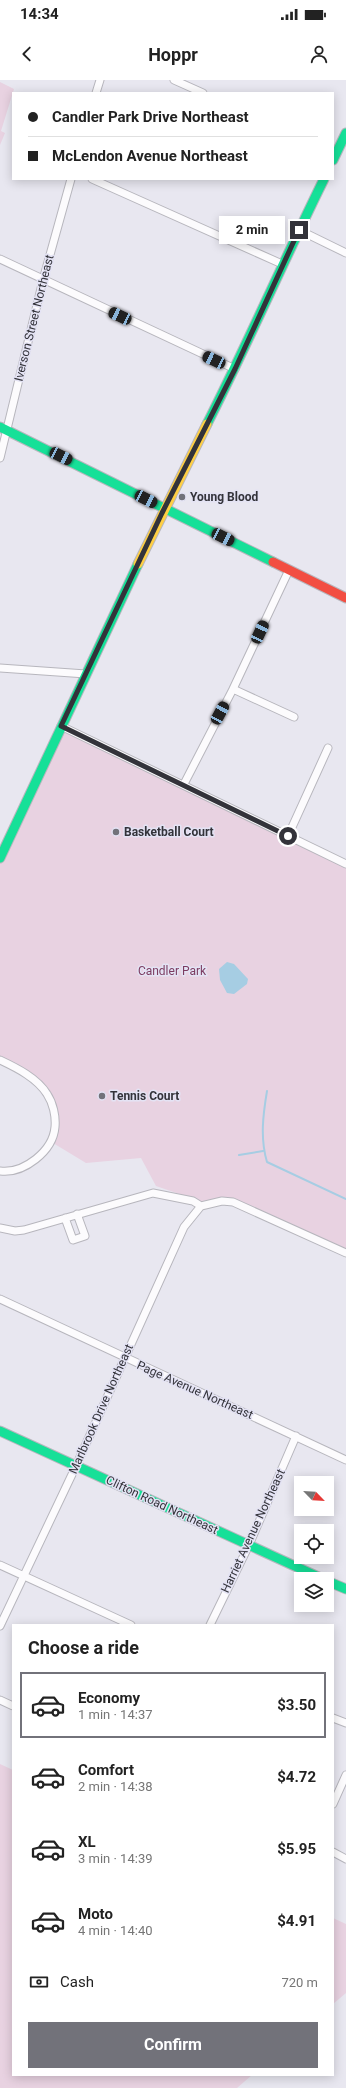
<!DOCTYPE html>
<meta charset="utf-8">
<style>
:root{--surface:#fff;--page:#f6f6f6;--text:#222;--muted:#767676;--line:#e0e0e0;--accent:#72727a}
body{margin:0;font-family:Roboto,sans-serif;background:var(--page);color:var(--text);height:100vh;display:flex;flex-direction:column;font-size:15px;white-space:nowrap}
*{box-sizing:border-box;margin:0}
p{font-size:13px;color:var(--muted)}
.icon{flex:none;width:22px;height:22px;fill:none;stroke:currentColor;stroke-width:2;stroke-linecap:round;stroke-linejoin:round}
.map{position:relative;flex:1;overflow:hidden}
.side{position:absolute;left:12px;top:1544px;width:322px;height:452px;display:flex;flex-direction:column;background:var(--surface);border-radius:0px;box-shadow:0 2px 10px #0003}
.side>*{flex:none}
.banner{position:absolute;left:12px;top:12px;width:322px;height:88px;border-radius:0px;box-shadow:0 2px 10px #0003;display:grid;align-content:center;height:88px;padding:0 16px;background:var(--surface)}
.needle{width:26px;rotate:115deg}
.tools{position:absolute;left:294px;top:1396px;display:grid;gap:8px}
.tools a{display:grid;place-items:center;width:40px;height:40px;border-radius:0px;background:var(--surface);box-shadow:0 2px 10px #0003;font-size:20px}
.end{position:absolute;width:18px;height:18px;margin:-9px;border:5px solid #33333a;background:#fff;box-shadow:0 0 0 2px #fff}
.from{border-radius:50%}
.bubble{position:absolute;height:28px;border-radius:0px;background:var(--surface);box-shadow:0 2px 10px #0003;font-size:13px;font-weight:700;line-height:28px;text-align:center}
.car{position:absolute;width:12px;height:24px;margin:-12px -6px;border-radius:5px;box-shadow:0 0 3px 1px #0007;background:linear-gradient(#222 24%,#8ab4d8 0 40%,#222 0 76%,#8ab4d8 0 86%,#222 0)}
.banner b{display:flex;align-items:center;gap:14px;height:38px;font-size:15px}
.banner b+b{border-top:1px solid var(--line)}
.banner i{width:10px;height:10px;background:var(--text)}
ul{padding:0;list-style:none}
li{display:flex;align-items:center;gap:12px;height:66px;margin:0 8px 6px;padding:0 8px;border:2px solid transparent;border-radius:0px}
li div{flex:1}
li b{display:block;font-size:15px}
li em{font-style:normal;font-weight:700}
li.on{border-color:var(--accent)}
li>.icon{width:36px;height:36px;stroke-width:1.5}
h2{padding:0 16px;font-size:18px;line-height:48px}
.pay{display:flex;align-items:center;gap:10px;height:44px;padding:0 16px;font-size:15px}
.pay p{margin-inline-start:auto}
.cta{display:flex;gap:8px;margin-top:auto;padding:8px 16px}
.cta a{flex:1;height:46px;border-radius:0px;background:var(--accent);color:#fff;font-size:16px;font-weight:700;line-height:46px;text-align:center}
.status{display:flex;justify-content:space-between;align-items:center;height:28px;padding:0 20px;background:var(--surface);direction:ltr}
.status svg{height:11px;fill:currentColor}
header{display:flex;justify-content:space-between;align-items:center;height:52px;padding:0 16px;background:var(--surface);font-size:18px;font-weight:700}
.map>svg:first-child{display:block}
</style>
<div class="status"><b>14:34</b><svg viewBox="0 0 49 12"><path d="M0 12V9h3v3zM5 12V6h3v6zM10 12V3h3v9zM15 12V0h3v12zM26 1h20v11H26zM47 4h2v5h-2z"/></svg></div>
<header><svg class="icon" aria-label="back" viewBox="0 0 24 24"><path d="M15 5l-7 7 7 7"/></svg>Hoppr<svg class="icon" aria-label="person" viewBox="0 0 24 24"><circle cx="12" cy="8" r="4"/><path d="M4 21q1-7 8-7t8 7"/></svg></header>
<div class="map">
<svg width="346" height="2008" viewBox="0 0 346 2008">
<rect width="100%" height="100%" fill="#e8e7f0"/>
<path fill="#e8d2e1" d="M0,2L14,9L1,51L5,53L0,65Z
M64,646L346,781V1172L233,1120L200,1121L156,1106L141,1078L86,1083L53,1063L57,1034L49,1012L0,977V778Z
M0,1684L13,1690V1995H252L237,2008H0Z
M333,1838L346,1844V1913L333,1924Z"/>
<path fill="#a6cde3" d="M227,882L234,884L248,899L247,904L234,914L227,913L220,900L219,889Z"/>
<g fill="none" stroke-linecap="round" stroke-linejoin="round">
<path stroke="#a6cde3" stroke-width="2" d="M267,1011C263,1035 260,1058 267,1082L346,1119
M239,1075L263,1071"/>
<defs>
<path id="street" d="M174,0L203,13
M96,13L100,0
M92,99L282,184
M299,150L346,173
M0,179L235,289
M0,378L43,200L71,99
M0,588L86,594
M233,609L294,637
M61,646L346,784
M184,704L233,609L289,490
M288,756L328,668
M0,980C17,988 37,998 47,1014C53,1023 56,1036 55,1047C53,1071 24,1094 0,1091
M65,1138L73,1160L85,1156L77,1134
M0,1148L15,1151L24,1150L153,1113L193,1121L201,1126
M0,1219L346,1380
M0,1485L131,1545
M210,1545L249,1465L296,1356
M0,1546L76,1386L184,1147L201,1126L222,1121L233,1122L346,1173
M0,1620L13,1626
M333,1638L346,1643
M333,1724L346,1695
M333,1772L346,1779"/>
<path id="fast" d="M333,80L346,53
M207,344C248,263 284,180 324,99
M0,347L273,482
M0,778L138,484
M0,1351L323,1499
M327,1501L346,1509"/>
<path id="slow" d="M138,484L207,344"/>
<path id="jam" d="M273,482L346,518"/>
</defs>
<use href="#street" stroke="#b7b6bd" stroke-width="9"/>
<use href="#fast" stroke="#b7b6bd" stroke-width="11"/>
<use href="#slow" stroke="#b7b6bd" stroke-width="11"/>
<use href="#jam" stroke="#b7b6bd" stroke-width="11"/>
<use href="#street" stroke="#fcfbfd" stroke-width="7"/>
<use href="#fast" stroke="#16e098" stroke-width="9"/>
<use href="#slow" stroke="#ffcf43" stroke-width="9"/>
<use href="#jam" stroke="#f24e42" stroke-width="9"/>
</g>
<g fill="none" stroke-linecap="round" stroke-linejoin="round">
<path stroke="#33333a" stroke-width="5" d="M288,756L61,646L162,433L235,289L299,150"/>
</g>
<g fill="#72727a" stroke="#e4e3f4" stroke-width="1.5">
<circle cx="182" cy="417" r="4"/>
<circle cx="116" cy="752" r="4"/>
<circle cx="102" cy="1016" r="4"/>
</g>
<g text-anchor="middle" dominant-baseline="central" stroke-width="3" stroke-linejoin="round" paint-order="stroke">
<g font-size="12" fill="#33333a" stroke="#e4e3f4">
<text transform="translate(34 238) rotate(-76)">Iverson Street Northeast</text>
<text transform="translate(195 1310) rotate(24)">Page Avenue Northeast</text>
<text transform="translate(101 1329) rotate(-66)">Marlbrook Drive Northeast</text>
<text transform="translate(162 1425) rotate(25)">Clifton Road Northeast</text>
<text transform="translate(253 1451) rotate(-65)">Harriet Avenue Northeast</text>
</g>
<g font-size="12" font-weight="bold" fill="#33333a" stroke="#e4e3f4" text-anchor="start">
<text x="190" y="417">Young Blood</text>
<text x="124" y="752">Basketball Court</text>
<text x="110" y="1016">Tennis Court</text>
</g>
<g font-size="12" fill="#7c3c61" stroke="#e4e3f4">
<text x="172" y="891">Candler Park</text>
</g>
</g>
</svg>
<div class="tools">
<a><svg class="needle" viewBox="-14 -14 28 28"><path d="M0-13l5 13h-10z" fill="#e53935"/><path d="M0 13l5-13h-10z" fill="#767676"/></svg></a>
<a><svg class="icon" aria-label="locate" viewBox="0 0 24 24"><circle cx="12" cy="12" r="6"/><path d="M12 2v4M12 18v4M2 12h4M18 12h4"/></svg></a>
<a><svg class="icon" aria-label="layers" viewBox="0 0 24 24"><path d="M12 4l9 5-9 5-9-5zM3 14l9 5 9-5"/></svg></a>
</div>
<i class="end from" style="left:288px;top:756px"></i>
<i class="end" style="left:299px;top:150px"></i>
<div class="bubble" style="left:219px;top:136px;width:66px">2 min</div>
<i class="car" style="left:120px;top:236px;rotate:295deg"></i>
<i class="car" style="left:214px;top:280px;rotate:295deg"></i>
<i class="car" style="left:61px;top:376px;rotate:116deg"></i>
<i class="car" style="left:146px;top:419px;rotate:117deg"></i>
<i class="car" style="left:223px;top:457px;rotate:116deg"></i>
<i class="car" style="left:260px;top:552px;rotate:25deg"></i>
<i class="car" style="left:220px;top:633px;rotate:28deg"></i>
<div class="banner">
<b><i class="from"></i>Candler Park Drive Northeast</b>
<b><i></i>McLendon Avenue Northeast</b>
</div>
<section class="side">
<h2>Choose a ride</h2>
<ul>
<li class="on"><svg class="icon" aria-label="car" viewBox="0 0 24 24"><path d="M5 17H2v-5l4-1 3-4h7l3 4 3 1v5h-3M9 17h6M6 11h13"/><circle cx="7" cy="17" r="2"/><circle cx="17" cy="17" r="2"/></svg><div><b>Economy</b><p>1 min · 14:37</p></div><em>$3.50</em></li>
<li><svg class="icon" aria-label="car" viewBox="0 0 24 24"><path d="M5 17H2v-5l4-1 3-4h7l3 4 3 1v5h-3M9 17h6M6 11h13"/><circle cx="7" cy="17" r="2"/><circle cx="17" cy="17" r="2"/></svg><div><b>Comfort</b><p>2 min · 14:38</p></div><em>$4.72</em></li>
<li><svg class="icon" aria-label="car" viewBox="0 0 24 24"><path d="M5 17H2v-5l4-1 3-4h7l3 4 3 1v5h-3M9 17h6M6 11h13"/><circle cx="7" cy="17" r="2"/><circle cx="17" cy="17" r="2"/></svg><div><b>XL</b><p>3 min · 14:39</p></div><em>$5.95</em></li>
<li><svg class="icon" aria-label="car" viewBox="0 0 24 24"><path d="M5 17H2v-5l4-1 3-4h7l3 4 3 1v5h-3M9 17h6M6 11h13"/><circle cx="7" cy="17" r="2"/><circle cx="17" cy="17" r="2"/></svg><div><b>Moto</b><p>4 min · 14:40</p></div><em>$4.91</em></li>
</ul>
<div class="pay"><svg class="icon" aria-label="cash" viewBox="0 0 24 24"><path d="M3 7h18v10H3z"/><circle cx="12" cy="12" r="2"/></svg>Cash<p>720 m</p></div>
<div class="cta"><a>Confirm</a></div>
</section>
</div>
